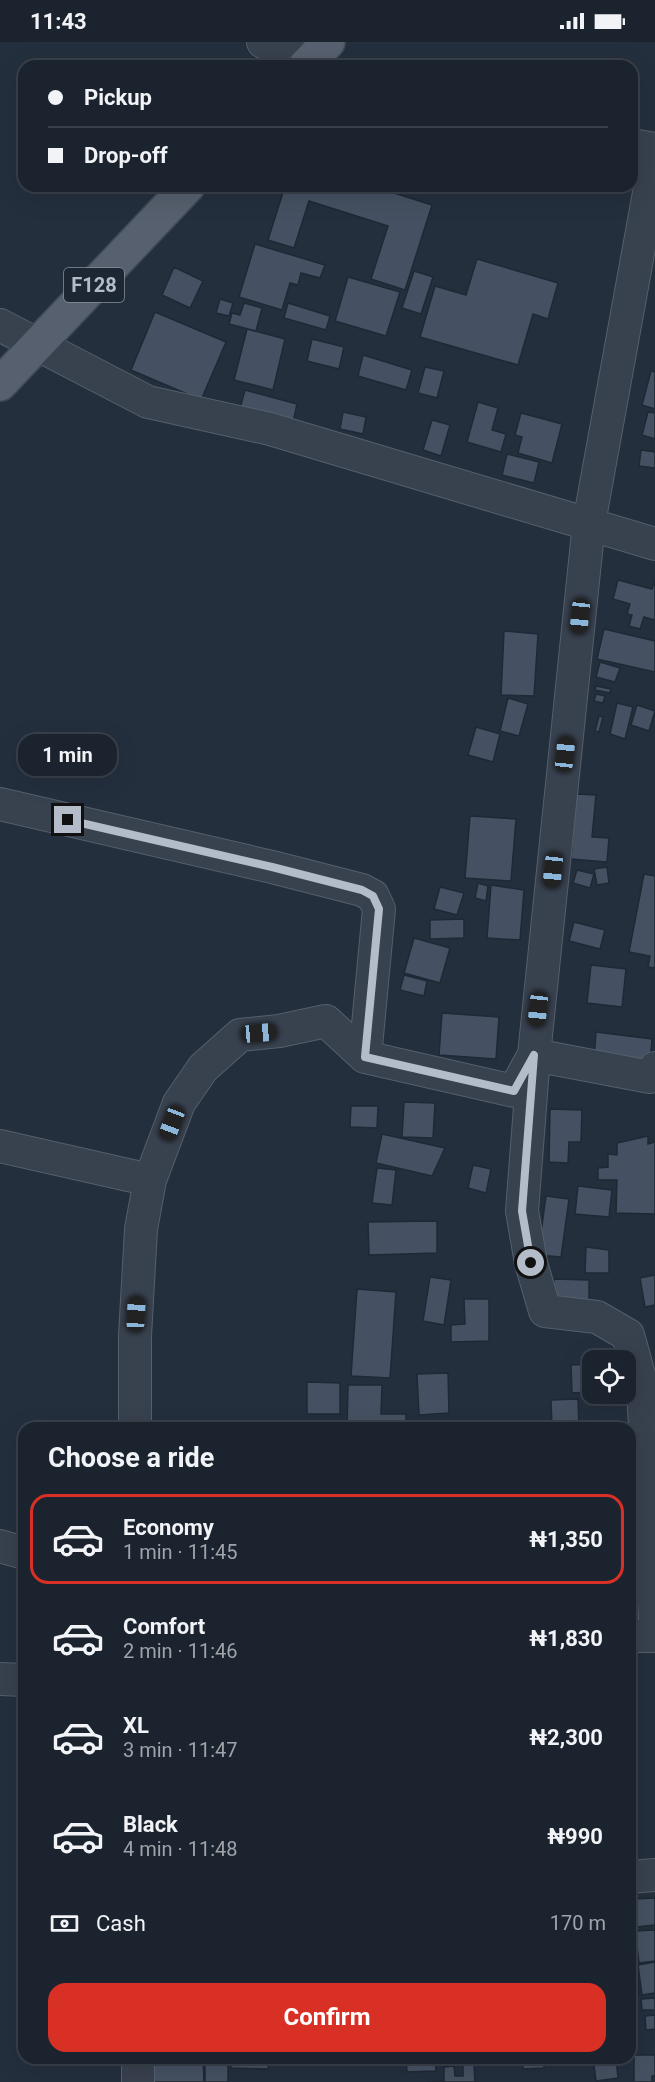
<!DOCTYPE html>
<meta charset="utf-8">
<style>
:root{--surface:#1b232e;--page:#242b36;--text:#f1f3f6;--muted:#a0a4aa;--line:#39404a;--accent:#d93025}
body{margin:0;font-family:Roboto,sans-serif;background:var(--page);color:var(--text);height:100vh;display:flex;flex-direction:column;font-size:22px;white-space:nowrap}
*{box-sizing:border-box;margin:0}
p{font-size:20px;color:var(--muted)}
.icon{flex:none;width:33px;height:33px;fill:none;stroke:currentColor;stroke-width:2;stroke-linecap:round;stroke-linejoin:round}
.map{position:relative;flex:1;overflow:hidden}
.details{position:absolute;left:18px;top:1380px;width:618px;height:642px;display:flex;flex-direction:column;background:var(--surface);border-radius:18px;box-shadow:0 6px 24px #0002,0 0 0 2px var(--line)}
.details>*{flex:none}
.top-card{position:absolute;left:18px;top:18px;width:620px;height:132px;border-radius:18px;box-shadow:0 6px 24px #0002,0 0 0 2px var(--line);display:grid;align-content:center;height:132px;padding:0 30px;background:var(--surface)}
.buttons{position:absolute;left:582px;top:1308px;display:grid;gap:12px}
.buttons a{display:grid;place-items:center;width:54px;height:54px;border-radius:12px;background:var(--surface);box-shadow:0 6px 24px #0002,0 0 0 2px var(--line);font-size:30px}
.end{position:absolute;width:27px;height:27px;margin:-14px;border:8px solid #b4bcc9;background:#111;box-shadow:0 0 0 3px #111}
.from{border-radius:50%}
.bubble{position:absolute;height:42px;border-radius:18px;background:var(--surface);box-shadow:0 6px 24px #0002,0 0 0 2px var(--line);font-size:20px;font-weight:700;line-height:42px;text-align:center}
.car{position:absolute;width:18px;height:36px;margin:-18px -9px;border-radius:8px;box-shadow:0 0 4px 2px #0007;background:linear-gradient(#222 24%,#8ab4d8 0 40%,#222 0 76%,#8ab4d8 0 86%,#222 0)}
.top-card b{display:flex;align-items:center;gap:21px;height:57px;font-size:22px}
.top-card b+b{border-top:2px solid var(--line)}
.top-card i{width:15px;height:15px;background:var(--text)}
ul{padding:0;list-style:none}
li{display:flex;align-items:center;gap:18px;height:90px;margin:0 12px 9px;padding:0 18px;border:3px solid transparent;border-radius:18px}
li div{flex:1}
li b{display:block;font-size:22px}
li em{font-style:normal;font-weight:700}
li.selected{border-color:var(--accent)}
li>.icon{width:54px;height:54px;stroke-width:1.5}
h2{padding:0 30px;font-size:27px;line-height:72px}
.pay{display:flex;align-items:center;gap:15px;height:66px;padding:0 30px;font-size:22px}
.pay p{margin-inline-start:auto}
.button{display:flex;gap:12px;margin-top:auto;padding:12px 30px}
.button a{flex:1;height:69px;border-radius:18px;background:var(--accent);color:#fff;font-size:24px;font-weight:700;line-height:69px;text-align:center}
.status{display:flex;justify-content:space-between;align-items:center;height:42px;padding:0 30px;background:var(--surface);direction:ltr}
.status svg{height:16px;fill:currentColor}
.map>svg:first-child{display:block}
</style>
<div class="status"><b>11:43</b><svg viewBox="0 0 49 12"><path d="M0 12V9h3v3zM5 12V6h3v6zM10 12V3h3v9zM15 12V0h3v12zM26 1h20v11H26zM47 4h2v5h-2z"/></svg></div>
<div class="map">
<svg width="655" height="2040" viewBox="0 0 655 2040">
<rect width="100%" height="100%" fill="#242f3e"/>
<path fill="#455162" stroke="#1f2835" stroke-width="1.5" d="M645,115L648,139L632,140V116Z
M285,144H372L432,163L405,248L371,237L388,184L309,159L294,206L268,198Z
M255,202L325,223L320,236L301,231L298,243L290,241L282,268L239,255Z
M477,217L558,241L548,277L533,272L518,323L420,295L435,244L466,253Z
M174,225L203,239L190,266L162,253Z
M414,229L433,235L421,272L402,266Z
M348,235L400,250L386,294L335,279Z
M220,257L233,261L229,274L216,271Z
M244,261L262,266L256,289L229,282L232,271L240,273Z
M288,261L330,274L326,288L284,276Z
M155,270L226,300L201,358L131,328Z
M247,287L285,297L273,348L234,338Z
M312,297L344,305L339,327L307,319Z
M363,313L412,328L406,348L358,334Z
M425,325L444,329L437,356L418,351Z
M651,329L655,330V367L642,363Z
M245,348L297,362L293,381L240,366Z
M478,360L498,366L492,388L506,392L501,410L467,400Z
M343,370L366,375L363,392L340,387Z
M648,370L655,371V397L642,393Z
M521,371L562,382L552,421L518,411L522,395L515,393Z
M432,378L450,383L441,414L423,408Z
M641,408L655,410V426L639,424Z
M507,412L539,420L534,441L502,433Z
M618,538L652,547L655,538V578L644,575L640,587L629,584L632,573L627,572L630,562L613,557Z
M604,587L655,599V630L597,617Z
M504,589L538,592L534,654L501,653Z
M600,620L620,626L615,640L596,635Z
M596,644L611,647L610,651L595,648Z
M596,652L605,654L603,661L594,659Z
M508,656L528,662L519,694L500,689Z
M617,661L633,665L625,697L610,692Z
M637,663L655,669L649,689L631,683Z
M599,674L603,675L599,690L595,689Z
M476,685L500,692L493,720L468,713Z
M576,752L596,753L592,795L609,796L607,820L571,817Z
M470,774L516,777L511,839L465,836Z
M607,825L609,841L597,843L594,827Z
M577,828L594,832L590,846L573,841Z
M644,832L655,834V926L648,925L650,914L629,910Z
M478,841L488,844L486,859L475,856Z
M491,843L524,848L520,898L487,896Z
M440,845L464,851L457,873L434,867Z
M464,877V896L430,897V878Z
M574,880L605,888L600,907L569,899Z
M414,896L450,906L440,941L404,931Z
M591,923L626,927L622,965L587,961Z
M404,933L427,939L424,954L400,948Z
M442,971L499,975L496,1017L439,1013Z
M596,990L652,997L650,1022L594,1016Z
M404,1060L435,1061L433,1096L402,1095Z
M351,1064H378L377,1086L350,1085Z
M550,1067L582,1068L581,1100H569L568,1121L549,1120Z
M382,1092L445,1106L432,1134L376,1121Z
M648,1094V1102L655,1100V1172L616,1171L617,1138H598V1126L608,1125V1112L617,1113V1101Z
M473,1123L491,1127L486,1151L468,1146Z
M377,1126L396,1128L392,1163L372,1161Z
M578,1144L612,1148L609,1175L575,1172Z
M546,1154L569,1157L561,1215L538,1213Z
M437,1179V1211L369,1213L368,1180Z
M586,1205L609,1208V1231H585Z
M655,1233V1263L645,1265L640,1236Z
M430,1235L451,1238L444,1283L423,1279Z
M554,1237L589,1238V1264L553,1263Z
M357,1247L396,1250L390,1336L351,1334Z
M464,1257H489V1299L451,1300V1283L465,1282Z
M592,1322V1352H615V1356L594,1357L589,1350L572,1351L571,1323Z
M448,1331L449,1371L419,1373L417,1332Z
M307,1340L340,1341V1372H307Z
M348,1343H382L381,1372H406V1386H347Z
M578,1357L579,1386H552L551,1358Z
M655,1856V1883L636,1885L634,1857Z
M655,1888V1919L639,1921L635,1889Z
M630,1910H636L639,1954H630Z
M655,1920V1951L642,1953L638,1923Z
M655,1956V1968H642L641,1957Z
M655,1973V1987L646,1988L645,1974Z
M634,2013H655V2034H652V2040H634Z
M151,2016H203L204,2040H152Z
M205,2016H228V2040H205Z
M231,2016H269L268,2027L231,2026Z
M406,2016H435L436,2029L407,2030Z
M522,2016H544V2026L523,2027Z
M593,2016H616L618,2036L596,2039Z
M474,2022L475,2040H427L444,2039V2025L454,2024L455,2034H463V2023Z"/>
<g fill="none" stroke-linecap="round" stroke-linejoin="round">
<defs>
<path id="street" d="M263,0L317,24
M632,103L655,107
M655,118L589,481L534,1013L522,1169L531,1221L545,1269L597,1275L628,1293L643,1347L655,1577
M0,283L148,360L270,387L655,502
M0,762L272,825L362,848L373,854L379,867L365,1015
M534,1013L650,1035L655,1026
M0,1104L150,1138
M135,1386V1294L141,1187L150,1138L179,1061L203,1026L240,993L279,989L326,979L365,1015L514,1049L531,1018
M0,1504L24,1511
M630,1594H655
M0,1637L24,1638
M630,1835L655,1833
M138,2016V2040"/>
<path id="primary" d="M305,24L328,0
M0,342L188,144"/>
</defs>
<use href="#street" stroke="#565f6c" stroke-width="34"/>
<use href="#primary" stroke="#414a57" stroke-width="36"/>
<use href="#street" stroke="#38414e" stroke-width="32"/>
<use href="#primary" stroke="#56606e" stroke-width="33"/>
</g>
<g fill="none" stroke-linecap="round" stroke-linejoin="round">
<path stroke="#b4bcc9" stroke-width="8" d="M68,778L272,825L362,848L373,854L379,867L365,1015L514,1049L534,1013L522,1169L531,1221"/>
</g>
<g text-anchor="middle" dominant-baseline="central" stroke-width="4.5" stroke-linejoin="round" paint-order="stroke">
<rect fill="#1d2633" stroke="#878f9c" stroke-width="1.5" x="64" y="226" width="60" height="34" rx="4.5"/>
<g font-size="20" font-weight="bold" fill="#b4bcc9">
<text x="94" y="243">F128</text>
</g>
</g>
</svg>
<div class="buttons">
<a><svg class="icon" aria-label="locate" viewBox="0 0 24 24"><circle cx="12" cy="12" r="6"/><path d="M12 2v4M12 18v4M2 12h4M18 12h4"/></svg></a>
</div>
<i class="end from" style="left:531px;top:1221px"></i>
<i class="end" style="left:68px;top:778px"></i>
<div class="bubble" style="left:18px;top:692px;width:99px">1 min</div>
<i class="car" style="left:580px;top:574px;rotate:186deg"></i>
<i class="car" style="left:565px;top:712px;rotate:6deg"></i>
<i class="car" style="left:553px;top:828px;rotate:186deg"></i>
<i class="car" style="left:538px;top:967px;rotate:186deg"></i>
<i class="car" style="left:259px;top:991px;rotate:85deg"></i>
<i class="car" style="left:172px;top:1081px;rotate:201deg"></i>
<i class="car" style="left:136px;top:1272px;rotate:3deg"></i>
<div class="top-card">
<b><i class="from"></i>Pickup</b>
<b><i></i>Drop-off</b>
</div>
<section class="details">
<h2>Choose a ride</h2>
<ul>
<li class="selected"><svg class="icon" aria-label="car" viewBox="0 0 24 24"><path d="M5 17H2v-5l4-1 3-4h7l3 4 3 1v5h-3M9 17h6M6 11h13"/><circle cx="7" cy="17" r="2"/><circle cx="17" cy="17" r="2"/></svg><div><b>Economy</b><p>1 min · 11:45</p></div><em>₦1,350</em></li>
<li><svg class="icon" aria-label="car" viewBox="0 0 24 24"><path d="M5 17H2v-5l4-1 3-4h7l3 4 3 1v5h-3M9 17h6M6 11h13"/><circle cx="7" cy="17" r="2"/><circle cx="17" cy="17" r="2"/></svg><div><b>Comfort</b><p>2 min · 11:46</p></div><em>₦1,830</em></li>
<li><svg class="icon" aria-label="car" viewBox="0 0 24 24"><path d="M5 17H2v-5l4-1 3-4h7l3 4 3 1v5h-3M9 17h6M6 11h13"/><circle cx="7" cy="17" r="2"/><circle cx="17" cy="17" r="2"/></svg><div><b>XL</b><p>3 min · 11:47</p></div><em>₦2,300</em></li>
<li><svg class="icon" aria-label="car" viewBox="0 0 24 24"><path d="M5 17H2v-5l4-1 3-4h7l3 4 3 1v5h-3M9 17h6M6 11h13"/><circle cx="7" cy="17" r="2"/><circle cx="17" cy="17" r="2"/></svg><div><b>Black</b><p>4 min · 11:48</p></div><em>₦990</em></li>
</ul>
<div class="pay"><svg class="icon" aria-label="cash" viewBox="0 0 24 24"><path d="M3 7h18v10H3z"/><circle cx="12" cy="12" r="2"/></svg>Cash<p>170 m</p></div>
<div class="button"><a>Confirm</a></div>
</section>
</div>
